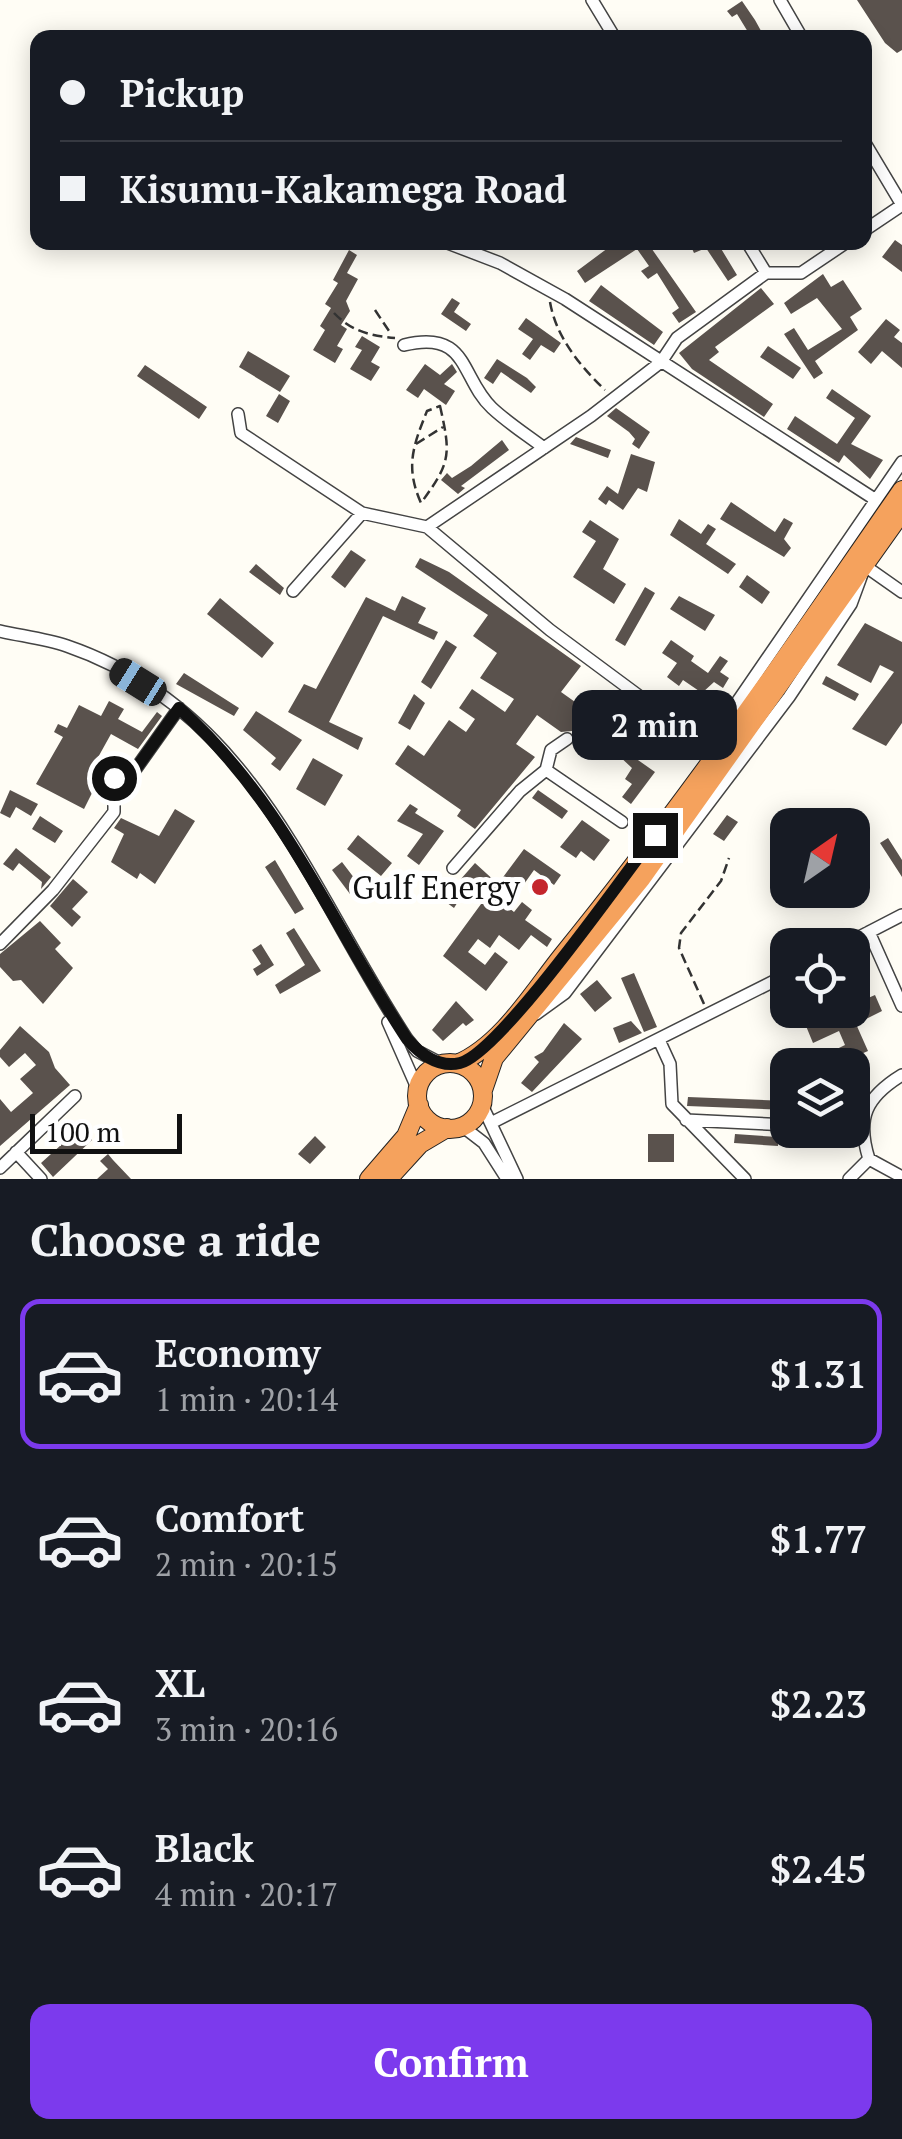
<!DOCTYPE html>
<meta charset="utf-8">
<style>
:root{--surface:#171b24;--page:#242831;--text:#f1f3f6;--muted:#9ea1a6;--line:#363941;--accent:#7c3aed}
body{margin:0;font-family:"PT Serif",serif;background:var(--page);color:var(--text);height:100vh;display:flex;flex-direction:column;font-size:38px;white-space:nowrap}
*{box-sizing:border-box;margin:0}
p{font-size:32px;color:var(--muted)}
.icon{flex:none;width:55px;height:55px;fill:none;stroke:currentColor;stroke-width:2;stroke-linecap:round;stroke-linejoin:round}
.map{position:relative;height:1179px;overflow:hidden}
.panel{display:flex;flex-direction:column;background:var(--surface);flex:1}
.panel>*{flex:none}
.hud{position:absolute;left:30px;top:30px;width:842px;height:220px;border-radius:20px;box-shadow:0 5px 25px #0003;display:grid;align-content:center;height:220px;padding:0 30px;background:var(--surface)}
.needle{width:65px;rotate:34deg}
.controls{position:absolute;left:770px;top:808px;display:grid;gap:20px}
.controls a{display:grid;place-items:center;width:100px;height:100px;border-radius:20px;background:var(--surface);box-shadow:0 5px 25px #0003;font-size:50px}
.scale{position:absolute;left:30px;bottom:25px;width:152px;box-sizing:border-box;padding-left:10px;border:5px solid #111;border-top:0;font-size:28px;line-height:35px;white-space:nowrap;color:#111;-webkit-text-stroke:8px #fff;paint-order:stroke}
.end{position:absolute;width:45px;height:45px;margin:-22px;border:12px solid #111;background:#fff;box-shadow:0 0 0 5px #fff}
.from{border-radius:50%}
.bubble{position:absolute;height:70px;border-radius:20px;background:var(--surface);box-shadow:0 5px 25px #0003;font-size:32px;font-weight:700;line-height:70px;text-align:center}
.car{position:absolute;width:30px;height:60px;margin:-30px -15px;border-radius:12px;box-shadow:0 0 8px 2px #0007;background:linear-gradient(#222 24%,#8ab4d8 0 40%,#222 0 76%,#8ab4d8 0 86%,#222 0)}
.hud b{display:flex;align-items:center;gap:35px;height:95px;font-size:38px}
.hud b+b{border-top:2px solid var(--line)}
.hud i{width:25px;height:25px;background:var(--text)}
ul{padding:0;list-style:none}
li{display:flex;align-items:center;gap:30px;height:150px;margin:0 20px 15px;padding:0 10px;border:5px solid transparent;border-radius:20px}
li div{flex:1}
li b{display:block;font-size:38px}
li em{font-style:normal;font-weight:700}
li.selected{border-color:var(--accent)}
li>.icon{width:90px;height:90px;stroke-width:1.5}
h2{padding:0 30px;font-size:45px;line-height:120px}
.primary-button{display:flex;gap:20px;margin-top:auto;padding:20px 30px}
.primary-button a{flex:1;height:115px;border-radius:20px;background:var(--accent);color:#fff;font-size:40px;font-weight:700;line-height:115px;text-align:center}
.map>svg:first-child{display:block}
</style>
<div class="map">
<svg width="902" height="1179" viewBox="0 0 902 1179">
<rect width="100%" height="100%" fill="#fffdf5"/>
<path fill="#5a524d" d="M857,0H902V50L897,53L885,43Z
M742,1L755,20L765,38H739L748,32L737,14L732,17L727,11Z
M895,240L902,245V272L882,257Z
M616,242H647L696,312L679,323L672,313L679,308L657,273L648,279L641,271L649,266L637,249L585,283L577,271Z
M689,242H717L737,275L728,281L706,248L694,253Z
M349,250L357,255L347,273L358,279L346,301L350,311L341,325L347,329L337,346L343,349L335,363L313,350L325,330L320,326L331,308L325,304L338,283L333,280Z
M823,274L831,287L843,280L862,309L850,317L858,330L815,361L823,373L814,379L784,334L794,328L808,350L842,329L817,298L791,314L784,303Z
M601,285L663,332L654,345L589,301Z
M761,288L774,304L715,347L719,352L709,360L773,404L764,417L692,369L679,353Z
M452,298L460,303L454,312L471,324L466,331L441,314Z
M526,318L561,343L554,353L541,345L530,360L522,354L533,339L518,329Z
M886,319L900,330L894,337L902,343V368L882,351L871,364L858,352Z
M362,336L380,347L371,362L380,367L371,381L350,369L362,350L355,347Z
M768,346L801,368L793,379L760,357Z
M248,351L290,376L280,392L239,367Z
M497,359L527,378L536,387L531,393L501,372L493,384L484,378Z
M425,364L440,375L452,364L457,372L444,384L455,391L446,405L424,389L418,398L406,390Z
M145,365L207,407L199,419L137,376Z
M832,389L871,416L851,444L883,460L870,479L844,455L839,463L787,429L795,416L837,444L855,418L826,398Z
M279,394L290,401L278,423L266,416Z
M616,408L650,432L639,449L632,444L635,439L629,432L607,416Z
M576,437L611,450L608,458L570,444Z
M502,440L509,450L461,486L465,488L458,494L441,480L447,473L452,478L471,466Z
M631,454L655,462L647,492L638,488L623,510L609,500L606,505L598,499L607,486L618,494Z
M731,502L775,532L784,518L793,523L784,539L791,548L784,557L720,519Z
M679,519L701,534L708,524L716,529L706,544L736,564L728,574L670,535Z
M590,520L619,539L603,569L626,584L614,604L573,577L596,541L582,532Z
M351,550L366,560L345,588L331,577Z
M420,558L449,572L581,666L561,692L592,714L596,709L606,716L610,711L658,745L653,752L638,740L628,753L655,772L631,804L622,797L632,784L625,779L632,768L617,754L602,743L593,756L576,741L572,731L561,732L537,715L516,744L535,757L475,829L457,816L461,810L395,764L408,745L424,756L449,720L466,732L475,719L459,708L472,689L505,712L514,699L480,678L497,653L473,636L488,615L415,567Z
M256,564L284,588L280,595L249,572Z
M747,575L770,592L762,604L739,587Z
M645,587L655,593L625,646L615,640Z
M402,596L426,608L418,623L438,632L434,640L383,616L329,722L363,738L358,750L288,712L304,684L316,689L366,597L395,611Z
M679,596L715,615L705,631L670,609Z
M220,598L274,643L262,658L207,614Z
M865,623L902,642V723L886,746L852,729L894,672L880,665L871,683L837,665Z
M446,640L457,647L431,689L421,682Z
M671,640L694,656L691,661L708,673L720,656L728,661L720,672L729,678L723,688L714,682L702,693L683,680L679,686L667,677L677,663L662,653Z
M184,673L239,708L234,716L176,684Z
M826,676L859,694L855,701L822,684Z
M414,694L425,703L410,730L398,723Z
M109,701L124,709L118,719L142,732L157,712L162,716L138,749L111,734L91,770L99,774L97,783L84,809L36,784L63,737L54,732L58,724L67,728L79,705L101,716Z
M256,711L302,740L280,771L271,764L276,758L243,730Z
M313,758L343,775L325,806L296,789Z
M10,790L38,804L31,816L16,807L10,818L0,813Z
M538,790L568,811L562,819L532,798Z
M410,804L418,809L415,813L444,831L419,865L407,856L423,834L397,821Z
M175,809L195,821L155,884L140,873L137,879L111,862L124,834L114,828L121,818L159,836Z
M727,815L738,822L724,841L713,834Z
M40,816L63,831L55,843L32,829Z
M582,820L610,840L594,861L581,851L576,858L560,847Z
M358,835L392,863L381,876L347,849Z
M888,838L902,860V877L880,843Z
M16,848L51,877L41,889L42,882L19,863L13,871L3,864Z
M524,849L561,875L554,885L534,870L517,894L507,887L498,899L514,912L522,902L532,910L525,920L552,939L547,947L531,935L519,950L499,935L490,948L478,939L468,952L485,965L495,952L508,962L486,991L443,956L492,889L476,878L462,898L455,893L464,882L460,880L475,863L498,884Z
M275,860L304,909L295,914L265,867Z
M342,862L361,887L350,894L332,870Z
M429,878L459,900L454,908L424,886Z
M73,879L88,892L72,909L81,917L72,927L50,906Z
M40,921L61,943L55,949L73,968L43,1004L21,980L13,981L0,967V954Z
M294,928L321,971L280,994L275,985L305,965L286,933Z
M261,944L274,965L257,976L253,969L261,964L252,950Z
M634,973L657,1027L644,1032L621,978Z
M597,980L612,998L595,1012L580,994Z
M875,995L882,1011L856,1024L868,1051L845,1061L847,1065H804L845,1045L839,1031L813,1043L806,1026L852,1010V1005Z
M456,1001L474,1020L466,1026L463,1023L443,1041L432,1030Z
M631,1021L642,1033L619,1043L613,1028Z
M564,1023L582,1039L532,1092L521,1083L539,1062L534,1057L543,1052Z
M20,1026L49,1052L55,1068L70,1085L0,1146V1099L11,1112L33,1093L20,1079L36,1065L25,1053L9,1067L0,1057V1050Z
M688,1097L788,1101V1110L687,1106Z
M81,1127L92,1140L53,1177L41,1163Z
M648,1134H674V1162H648Z
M735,1134L778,1137V1146L734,1143Z
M315,1136L326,1147L310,1164L298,1154Z
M108,1154L113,1160L131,1179H97L108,1169L100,1161Z"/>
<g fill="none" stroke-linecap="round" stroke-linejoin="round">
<defs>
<path id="minor" d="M592,0L615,38
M780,0L802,38
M865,143L902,205
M865,230L902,205
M445,242L500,263L565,299L876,500
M747,242L766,273
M404,345C469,329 460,378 492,408C508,423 527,435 544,448
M238,414L241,433L362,513L427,527L550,630L716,753
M427,527L591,416L661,362L677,338L766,273H801L847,242
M293,591L362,513
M0,631C22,636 46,639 67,646C254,710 309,890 407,1039L417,1051L442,1064
M707,746L902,462
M546,770L551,750L567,739
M453,868L520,791L546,770L622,822
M869,932L902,1006
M0,944L53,890L114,812V799L106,780L123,782L130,777L179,708
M844,945L902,915
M536,1014L565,993L789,697L851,604L865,566L902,592
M388,1022L418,1090
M659,1040L670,1064L672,1104L745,1179
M902,1075C866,1097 856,1118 869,1159L902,1177
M482,1105L517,1179
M686,1120L788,1125
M491,1123L788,974
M462,1126L484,1143L507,1179
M16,1152L41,1179
M0,1168L75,1096
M849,1179L869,1159"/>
<path id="highway" d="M417 1096a33 33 0 1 1 66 0a33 33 0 1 1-66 0Z
M457,1064C501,1046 534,991 562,956C683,807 793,648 902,490
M483,1090L494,1058L641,879L902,512
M369,1179L406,1136L419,1105
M388,1179L420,1144L447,1128"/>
</defs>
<use href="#minor" stroke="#444" stroke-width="14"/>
<use href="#highway" stroke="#222" stroke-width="20"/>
<path stroke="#333" stroke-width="2.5" stroke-dasharray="10 5" stroke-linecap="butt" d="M550,302C556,337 580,366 605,390
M375,310L391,334
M334,313C352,332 372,336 395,338
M440,406C451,455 451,462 421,503C405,467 413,446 427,411Z
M416,444L443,427
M704,1004L679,948L681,933L721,881L729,858"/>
<use href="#minor" stroke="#fff" stroke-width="11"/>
<use href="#highway" stroke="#f5a25d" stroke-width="18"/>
</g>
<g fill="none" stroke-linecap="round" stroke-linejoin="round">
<path stroke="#111" stroke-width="12" d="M114,778L122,782L130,777L179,708C286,804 330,922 407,1039C421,1055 438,1068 460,1063C500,1053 624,875 655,835"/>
</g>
<circle fill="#c4262e" stroke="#fff" stroke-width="4" cx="540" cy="887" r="10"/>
<g text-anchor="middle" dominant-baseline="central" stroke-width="10" stroke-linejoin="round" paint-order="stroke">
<g font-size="32" fill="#111" stroke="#fff" text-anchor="end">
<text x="520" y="887">Gulf Energy</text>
</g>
</g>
</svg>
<div class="controls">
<a><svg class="needle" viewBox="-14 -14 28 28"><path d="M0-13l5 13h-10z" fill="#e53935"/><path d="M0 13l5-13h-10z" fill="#9ea1a6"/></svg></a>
<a><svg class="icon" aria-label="locate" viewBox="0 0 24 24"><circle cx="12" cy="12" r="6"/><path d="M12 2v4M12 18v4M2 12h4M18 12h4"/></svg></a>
<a><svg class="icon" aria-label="layers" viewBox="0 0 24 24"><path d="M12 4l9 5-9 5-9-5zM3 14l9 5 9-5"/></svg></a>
</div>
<div class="scale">100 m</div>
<i class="end from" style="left:114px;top:778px"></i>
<i class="end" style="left:655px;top:835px"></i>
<div class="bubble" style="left:572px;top:690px;width:165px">2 min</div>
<i class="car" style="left:138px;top:682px;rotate:302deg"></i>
<div class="hud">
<b><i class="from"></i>Pickup</b>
<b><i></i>Kisumu-Kakamega Road</b>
</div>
</div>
<section class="panel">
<h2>Choose a ride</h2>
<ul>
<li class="selected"><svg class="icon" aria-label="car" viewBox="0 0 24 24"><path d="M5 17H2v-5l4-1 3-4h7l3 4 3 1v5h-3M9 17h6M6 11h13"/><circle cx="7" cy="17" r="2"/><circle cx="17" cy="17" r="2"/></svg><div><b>Economy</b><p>1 min · 20:14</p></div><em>$1.31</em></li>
<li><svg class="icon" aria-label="car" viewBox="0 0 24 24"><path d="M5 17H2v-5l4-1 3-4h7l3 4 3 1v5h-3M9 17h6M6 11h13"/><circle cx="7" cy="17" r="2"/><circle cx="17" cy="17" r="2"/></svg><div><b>Comfort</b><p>2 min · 20:15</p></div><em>$1.77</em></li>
<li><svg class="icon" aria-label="car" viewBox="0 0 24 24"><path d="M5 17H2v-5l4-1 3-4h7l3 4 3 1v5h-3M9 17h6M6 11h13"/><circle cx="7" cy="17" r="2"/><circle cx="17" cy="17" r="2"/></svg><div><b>XL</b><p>3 min · 20:16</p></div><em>$2.23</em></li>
<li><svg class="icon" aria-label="car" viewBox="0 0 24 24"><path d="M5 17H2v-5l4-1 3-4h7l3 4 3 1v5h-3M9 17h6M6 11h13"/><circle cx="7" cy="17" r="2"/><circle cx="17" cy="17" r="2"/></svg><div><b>Black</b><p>4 min · 20:17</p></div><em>$2.45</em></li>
</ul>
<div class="primary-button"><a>Confirm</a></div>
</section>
